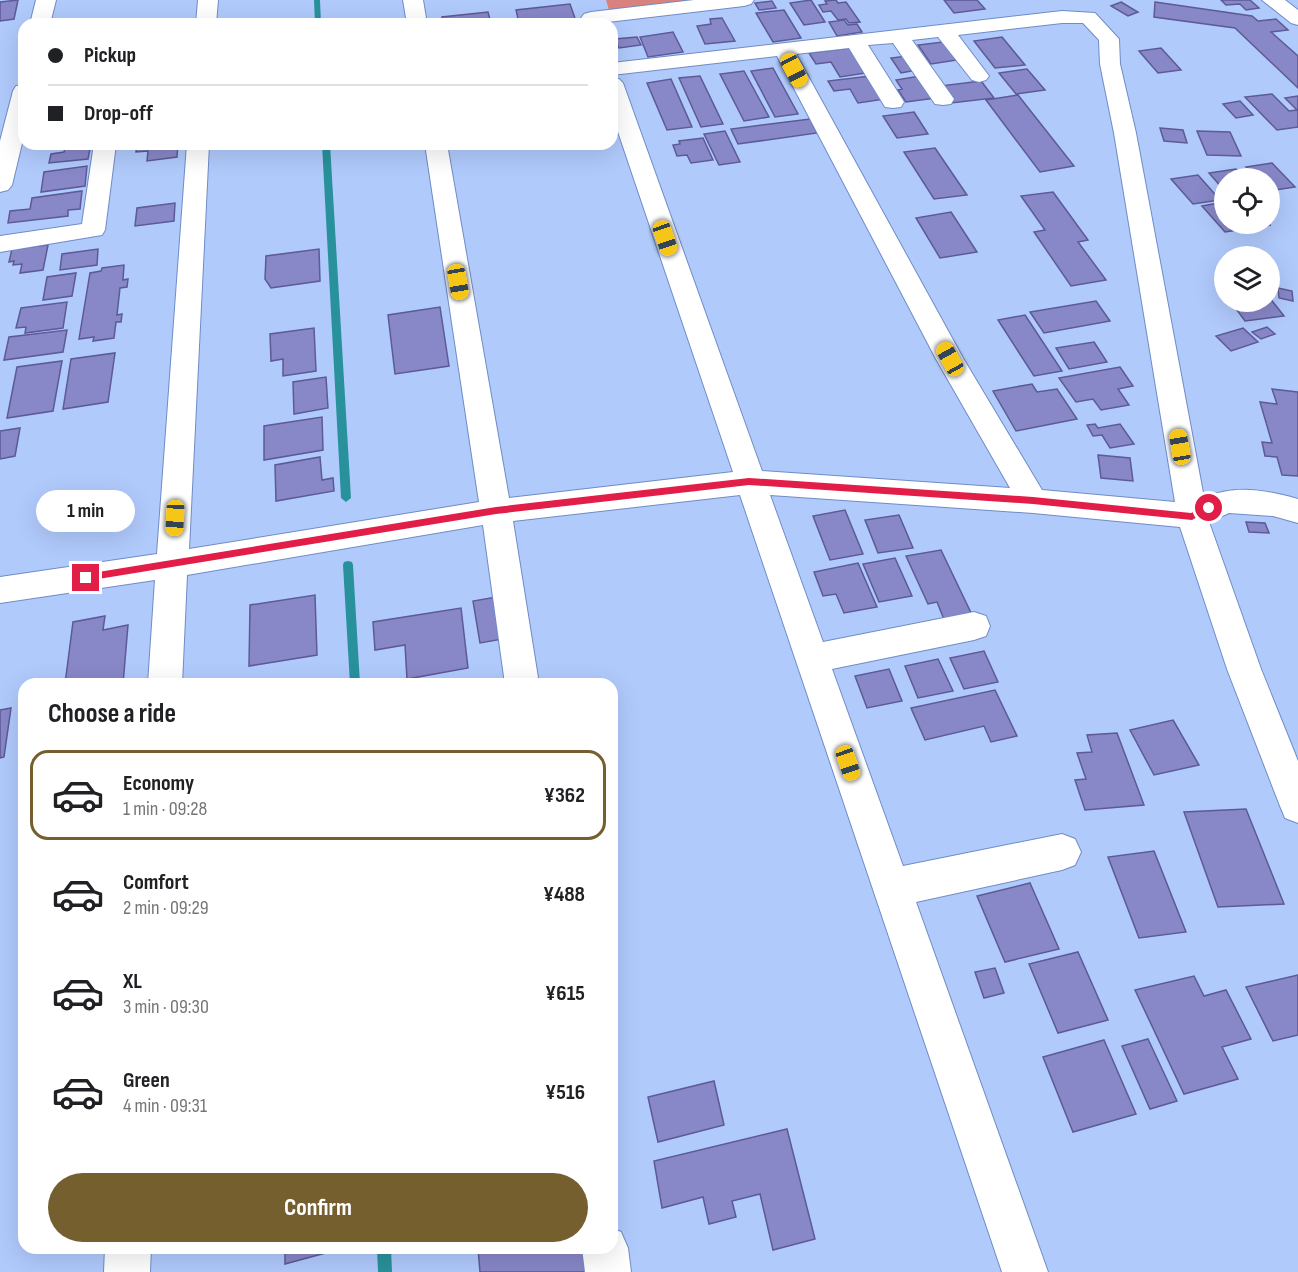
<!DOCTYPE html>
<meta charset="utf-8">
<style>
:root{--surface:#fff;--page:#f6f6f6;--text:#202124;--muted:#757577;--line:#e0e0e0;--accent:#765f2f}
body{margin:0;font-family:"Sofia Sans Condensed",sans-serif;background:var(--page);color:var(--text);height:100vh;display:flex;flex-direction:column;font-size:22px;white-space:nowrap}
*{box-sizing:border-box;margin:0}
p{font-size:20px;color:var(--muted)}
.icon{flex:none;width:33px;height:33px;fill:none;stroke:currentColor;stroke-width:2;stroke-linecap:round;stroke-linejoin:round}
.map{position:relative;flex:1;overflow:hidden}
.side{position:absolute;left:18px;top:678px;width:600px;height:576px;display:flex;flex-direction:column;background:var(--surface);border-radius:18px;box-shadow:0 6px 24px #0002}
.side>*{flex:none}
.hud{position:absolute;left:18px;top:18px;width:600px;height:132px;border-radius:18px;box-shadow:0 6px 24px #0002;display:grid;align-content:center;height:132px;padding:0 30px;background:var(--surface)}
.buttons{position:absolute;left:1214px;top:168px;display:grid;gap:12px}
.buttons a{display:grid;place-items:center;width:66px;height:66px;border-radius:50%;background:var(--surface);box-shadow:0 6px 24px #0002;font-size:30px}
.end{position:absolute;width:27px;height:27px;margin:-14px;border:8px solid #e11d48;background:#fff;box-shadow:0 0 0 3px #fff}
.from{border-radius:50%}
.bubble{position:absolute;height:42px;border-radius:21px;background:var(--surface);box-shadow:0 6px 24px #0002;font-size:20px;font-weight:700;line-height:42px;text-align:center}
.car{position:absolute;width:18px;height:36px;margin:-18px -9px;border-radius:8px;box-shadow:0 0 4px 2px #0007;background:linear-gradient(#f5c518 24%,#345 0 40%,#f5c518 0 76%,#345 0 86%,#f5c518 0)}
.hud b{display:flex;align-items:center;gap:21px;height:57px;font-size:22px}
.hud b+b{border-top:2px solid var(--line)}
.hud i{width:15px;height:15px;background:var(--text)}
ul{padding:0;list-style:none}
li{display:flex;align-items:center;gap:18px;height:90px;margin:0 12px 9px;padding:0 18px;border:3px solid transparent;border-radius:18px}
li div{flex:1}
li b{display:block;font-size:22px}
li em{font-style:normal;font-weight:700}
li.selected{border-color:var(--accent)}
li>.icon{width:54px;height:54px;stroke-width:1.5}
h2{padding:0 30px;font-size:27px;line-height:72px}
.cta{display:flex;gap:12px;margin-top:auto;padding:12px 30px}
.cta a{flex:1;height:69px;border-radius:36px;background:var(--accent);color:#fff;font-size:24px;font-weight:700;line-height:69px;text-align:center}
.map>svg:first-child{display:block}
</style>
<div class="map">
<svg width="1298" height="1272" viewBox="0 0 1298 1272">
<rect width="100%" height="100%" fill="#b0cafc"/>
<path fill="#d9817c" d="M606,0H725L610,13Z"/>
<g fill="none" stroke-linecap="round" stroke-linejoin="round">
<path fill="#29919b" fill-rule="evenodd" d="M314,0H320L321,24H315Z
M322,144H330L351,498L346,502L341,498Z
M348,561L352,562L353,565L360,684H350L343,565L344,562Z
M377,1248H391L392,1272H378Z"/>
</g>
<path fill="#8887c8" stroke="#5c5a97" stroke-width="1.5" d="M18,0L14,19L0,21V2Z
M811,0L825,22L804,25L790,3Z
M836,0L838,3L846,2L860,22L849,23L846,19L838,20L831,11L823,12L819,5L827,4L825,1Z
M944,0H977L985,9L954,13Z
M1221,0H1250L1259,8L1246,10L1240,4L1226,5Z
M772,1L776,8L759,10L755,3Z
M1121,2L1138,12L1128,16L1111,6Z
M1155,2L1252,16L1258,21L1276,19L1288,30L1271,32L1298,56V88L1235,28L1154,17Z
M570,4L577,24H541L540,21L519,23L516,10Z
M784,10L801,38L773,42L756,13Z
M488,12L491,24H443L442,17Z
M722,18L735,41L705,44L697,26L711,24L710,19Z
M844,20L848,25L857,24L862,32L837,36L829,22Z
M673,32L683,52L648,57L640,37Z
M637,37L641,45L619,48L615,39Z
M1002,37L1025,65L995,68L974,41Z
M943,42L957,60L931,64L918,45Z
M850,48L866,73L840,77L831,62L816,64L809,53Z
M1161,48L1181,70L1158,73L1139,51Z
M907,56L917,70L901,73L891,58Z
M773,68L798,114L775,117L751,71Z
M1027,69L1045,90L1016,94L999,73Z
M744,71L769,117L744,121L720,74Z
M700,76L723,124L701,127L679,78Z
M870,76L885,99L858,103L850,89L834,91L828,81Z
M920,76L936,98L906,102L898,90L902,89L896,80Z
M671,79L692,127L667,130L647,83Z
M981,81L994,98L951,103L940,86Z
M1272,94L1289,111L1297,110L1285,98L1298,96V127L1277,130L1245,97Z
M1018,95L1074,166L1040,172L986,100Z
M1240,101L1253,115L1236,118L1223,104Z
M914,112L928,134L897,138L883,116Z
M810,119L817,133L738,144L731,129Z
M1160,128L1183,130L1187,143L1164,141Z
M725,131L740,162L719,165L704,134Z
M1197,131L1230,132L1241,156L1207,155Z
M703,138L713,160L691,163L687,155L677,156L673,145L680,144L679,141Z
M66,144H91L88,159L49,163L51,154L64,152Z
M137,144H178L177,157L147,161L148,151L136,152Z
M935,148L967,195L934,199L904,152Z
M1272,163L1295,187L1269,191V178H1257L1246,167Z
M87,166L85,186L41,192L44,172Z
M1236,169L1244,178H1224V190L1209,173Z
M1198,175L1220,200L1193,204L1171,179Z
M82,191L80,209L68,210V216L8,223L10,211L30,209L32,198Z
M1053,192L1088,240L1078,242L1106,280L1071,286L1034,232L1045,230L1021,196Z
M1224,202V224L1271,225L1225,232L1202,206Z
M175,203L174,221L135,226L137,208Z
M951,212L977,252L940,258L916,218Z
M48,245L43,270L20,273L22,264L13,265L14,261L9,262L12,249Z
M98,249L97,265L60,270L62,254Z
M319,249L320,281L271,288L265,279L266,256Z
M124,265L123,280L128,279L127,287L120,288L117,315L122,314L121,322H116L114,338L93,341L94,337L79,339L90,273L101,271L102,268Z
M76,273L72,296L43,300L47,277Z
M1278,288L1292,291L1293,301L1279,298Z
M1269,297L1284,316L1245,321L1231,302H1269Z
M1096,301L1110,321L1044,333L1030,312Z
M67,302L63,328L25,333L26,327L16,328L21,308Z
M440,307L449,366L395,374L388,315Z
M1025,315L1062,371L1034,376L998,320Z
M1267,327L1275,334L1261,339L1252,332Z
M314,328L316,371L283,376V359L271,361L270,334Z
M1243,328L1258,342L1231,351L1216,336Z
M67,330L63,352L4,360L9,337Z
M1094,342L1107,362L1069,369L1056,348Z
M115,353L108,402L63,409L71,359Z
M62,361L53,411L7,418L17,367Z
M1120,367L1133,386L1118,389L1129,405L1101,410L1093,399L1076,402L1059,378Z
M326,377L328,408L294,414L293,382Z
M1032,384L1037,392L1057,389L1077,419L1016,431L993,391Z
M1272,389L1298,392V476L1282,475L1277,457L1265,456L1262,442L1272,443L1260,402L1277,404Z
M322,417L323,450L264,460V426Z
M1095,424L1098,428L1120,424L1134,444L1110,448L1102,435L1093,436L1087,425Z
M20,428L15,456L0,459V431Z
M1098,455L1130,458L1133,481L1101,478Z
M320,457L322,480L333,478L334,491L276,501L275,465Z
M845,510L863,554L830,560L813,516Z
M899,515L913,548L878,553L865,520Z
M1246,522L1265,523L1269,533L1249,532Z
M941,550L973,617L945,622L937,602L928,604L906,556Z
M895,558L912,596L879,602L863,564Z
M858,563L877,607L844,613L836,594L823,596L814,572Z
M315,595L317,655L249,666L250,605Z
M496,597L503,639L480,643L473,601Z
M461,608L468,668L407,679L405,645L375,650L373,622Z
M105,616L103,630L128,625L123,684H65L73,622Z
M984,651L998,682L964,689L950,658Z
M938,659L953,691L918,698L905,666Z
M889,669L902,701L867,708L855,676Z
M995,690L1017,736L991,742L984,726L925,740L911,708Z
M11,708L4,757L0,758V710Z
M1173,720L1199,765L1154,775L1130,730Z
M1117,733L1144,805L1085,810L1075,780L1086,779L1077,753L1092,752L1087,735Z
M1246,809L1284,904L1218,907L1184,812Z
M1154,851L1186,932L1139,938L1108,857Z
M1030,883L1059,949L1005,962L977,896Z
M1078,952L1108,1020L1058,1033L1029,964Z
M995,968L1004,993L984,998L975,972Z
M1298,975V1035L1273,1041L1246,987Z
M1194,976L1204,996L1226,990L1251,1039L1222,1047L1238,1079L1184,1094L1135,990Z
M1148,1039L1177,1101L1150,1109L1122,1046Z
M1104,1040L1136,1114L1073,1132L1043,1057Z
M714,1081L724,1125L658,1142L648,1097Z
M787,1129L815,1239L773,1250L760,1194L732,1201L736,1217L709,1224L703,1197L662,1208L654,1161Z
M285,1248H344L285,1264Z
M478,1248H588L591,1272H480Z"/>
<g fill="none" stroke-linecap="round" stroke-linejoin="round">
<defs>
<path id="minor" d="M36,0H56L50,24H30Z
M198,0H218L216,24H196Z
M403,0H423L427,24H407Z
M694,0H754L751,4L744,6L591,24L584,22L581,18L584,14L591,12Z
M1262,0H1285L1298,10V25L1291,23Z
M1062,11L1095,13L1119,39L1120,64L1136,133L1204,498C1235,484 1266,490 1298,499V523L1273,516L1229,513L1209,522L1261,669L1298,761V823L1285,818L1280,806L1227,669L1180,527L1033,513L770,495L823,642L974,612L986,616L990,626L986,636L974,640L832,669L903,866L1062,834L1075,839L1081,852L1075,865L1062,870L916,902L1048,1272H1002L740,495L513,521L539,684H505L483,525L187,575L182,684H148L155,580L0,603V577L157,554L187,144H209L189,549L479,502L425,144H447L509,498L733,472L612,114V77L619,79L623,83L762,471L1010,488L936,359L777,56L612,75V63ZM1062,23H1083L1099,40L1100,64L1114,133L1175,502L1042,490L963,358L796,54L849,48L885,107L893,108L901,107L904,102L868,45L893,43L935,104L943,105L951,104L954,99L912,40L938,37L972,80L979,82L986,80L989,76L958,35Z
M24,85V135L12,185L8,190L0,192V141L13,91L16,86Z
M94,144H116L105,230L102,235L0,252V236L82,224Z
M612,1228L621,1232L628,1248L631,1272H585L582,1248H612Z
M105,1248H151L150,1272H104Z"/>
</defs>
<use href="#minor" stroke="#6f8cc7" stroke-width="2"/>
<use href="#minor" fill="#fff" fill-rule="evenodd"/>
</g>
<path fill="#e11d48" d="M749,478L1033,497L1191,513L1209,505L1213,508L1192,520L1033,504L749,485L496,514L86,581L82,578L86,574L496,507Z"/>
</svg>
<div class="buttons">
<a><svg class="icon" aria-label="locate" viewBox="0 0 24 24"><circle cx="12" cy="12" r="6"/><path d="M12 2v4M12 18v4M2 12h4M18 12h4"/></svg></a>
<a><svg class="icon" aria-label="layers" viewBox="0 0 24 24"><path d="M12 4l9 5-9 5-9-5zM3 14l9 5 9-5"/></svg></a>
</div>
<i class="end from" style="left:1209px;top:508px"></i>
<i class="end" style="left:86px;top:578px"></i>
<div class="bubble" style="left:36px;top:490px;width:99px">1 min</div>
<i class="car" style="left:794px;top:70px;rotate:152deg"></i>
<i class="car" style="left:665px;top:238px;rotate:161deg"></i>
<i class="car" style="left:458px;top:282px;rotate:170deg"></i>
<i class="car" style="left:950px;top:359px;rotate:331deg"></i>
<i class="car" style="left:1180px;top:447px;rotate:350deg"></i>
<i class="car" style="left:175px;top:518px;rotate:183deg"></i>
<i class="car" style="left:848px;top:763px;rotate:161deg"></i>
<div class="hud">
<b><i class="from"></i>Pickup</b>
<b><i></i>Drop-off</b>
</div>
<section class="side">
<h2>Choose a ride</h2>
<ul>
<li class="selected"><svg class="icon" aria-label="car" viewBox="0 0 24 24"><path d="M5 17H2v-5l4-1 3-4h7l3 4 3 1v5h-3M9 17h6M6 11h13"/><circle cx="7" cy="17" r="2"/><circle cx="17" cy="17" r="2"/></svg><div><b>Economy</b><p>1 min · 09:28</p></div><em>¥362</em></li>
<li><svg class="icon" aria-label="car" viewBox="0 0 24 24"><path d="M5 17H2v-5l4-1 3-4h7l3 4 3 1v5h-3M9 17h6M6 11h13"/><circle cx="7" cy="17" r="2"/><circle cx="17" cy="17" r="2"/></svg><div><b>Comfort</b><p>2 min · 09:29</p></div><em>¥488</em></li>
<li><svg class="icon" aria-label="car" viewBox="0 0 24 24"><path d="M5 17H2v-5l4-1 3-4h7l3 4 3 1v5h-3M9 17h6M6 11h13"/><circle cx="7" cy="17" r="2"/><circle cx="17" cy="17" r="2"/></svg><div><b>XL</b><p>3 min · 09:30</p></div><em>¥615</em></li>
<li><svg class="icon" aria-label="car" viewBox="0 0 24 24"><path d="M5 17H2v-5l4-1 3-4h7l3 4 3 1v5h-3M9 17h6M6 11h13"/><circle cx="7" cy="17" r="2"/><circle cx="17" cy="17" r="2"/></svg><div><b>Green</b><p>4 min · 09:31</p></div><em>¥516</em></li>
</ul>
<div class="cta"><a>Confirm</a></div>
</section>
</div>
